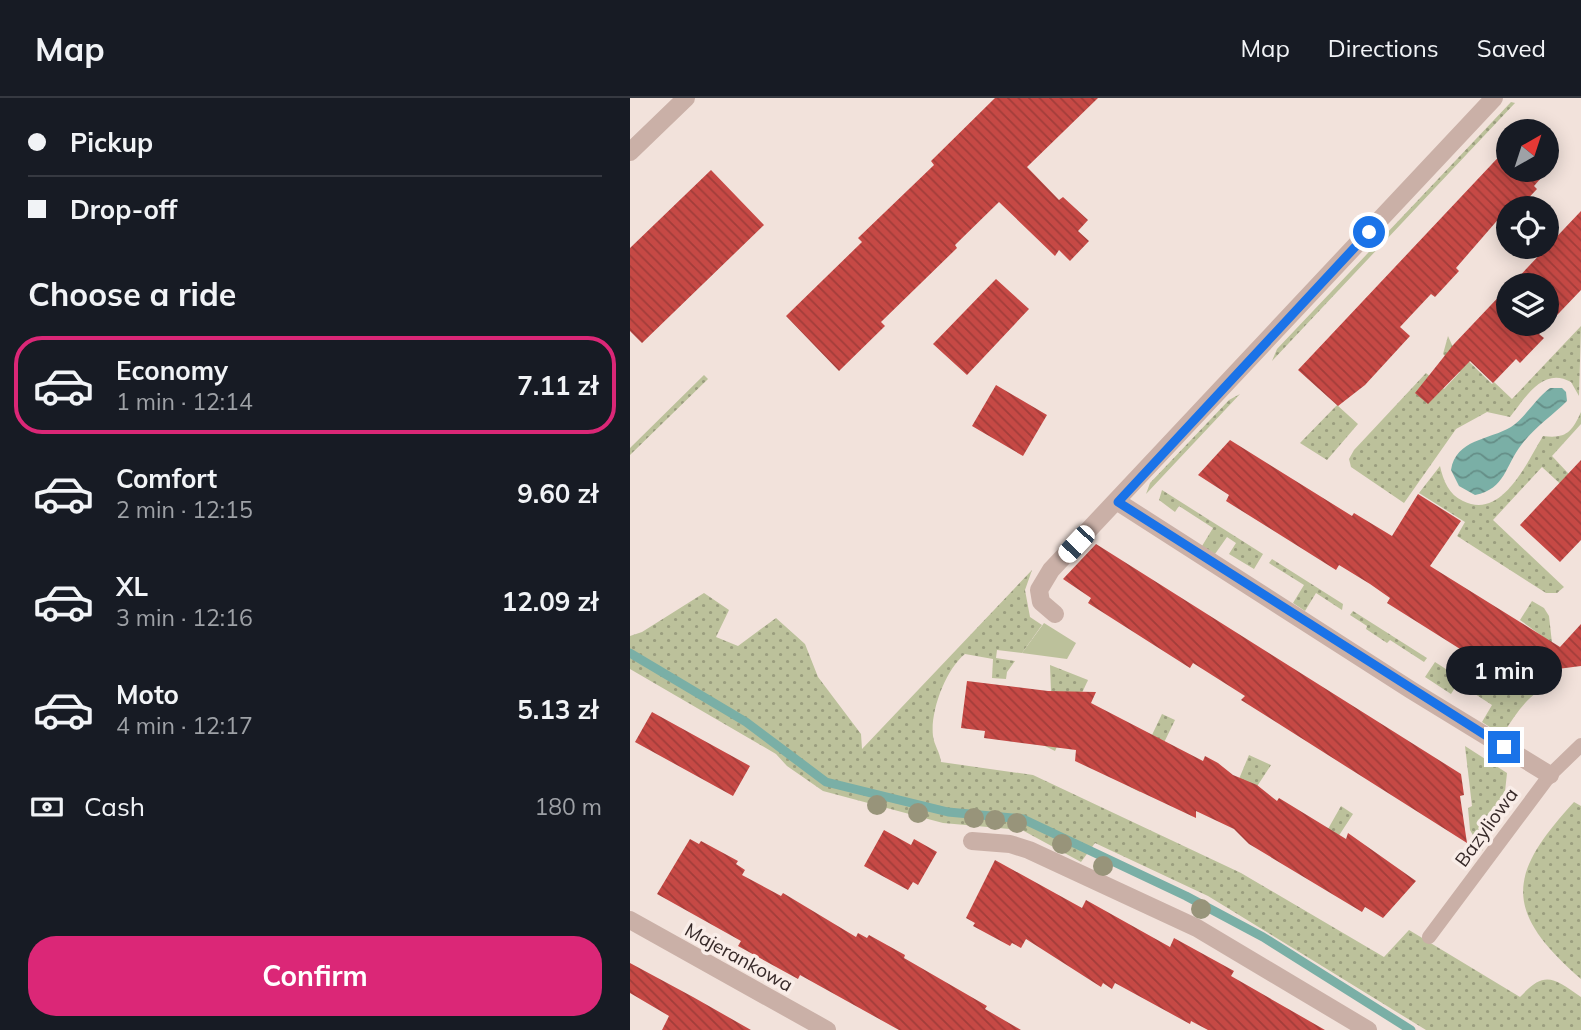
<!DOCTYPE html>
<meta charset="utf-8">
<style>
:root{--surface:#171b24;--page:#20242c;--text:#f1f3f6;--muted:#9ea1a6;--line:#363941;--accent:#db2777}
body{margin:0;font-family:Mulish,sans-serif;background:var(--page);color:var(--text);height:100vh;display:flex;flex-direction:column;font-size:26px;white-space:nowrap}
*{box-sizing:border-box;margin:0}
p{font-size:23px;color:var(--muted)}
.icon{flex:none;width:38px;height:38px;fill:none;stroke:currentColor;stroke-width:2;stroke-linecap:round;stroke-linejoin:round}
.map{position:relative;flex:1;overflow:hidden}
.details{display:flex;flex-direction:column;background:var(--surface);width:630px}
.details>*{flex:none}
.top-card{display:grid;align-content:center;height:154px;padding:0 28px;background:var(--surface)}
.needle{width:46px;rotate:39deg}
.tools{position:absolute;left:866px;top:21px;display:grid;gap:14px}
.tools a{display:grid;place-items:center;width:63px;height:63px;border-radius:50%;background:var(--surface);box-shadow:0 4px 18px #0003;font-size:35px}
.end{position:absolute;width:32px;height:32px;margin:-16px;border:9px solid #1a73e8;background:#fff;box-shadow:0 0 0 4px #fff}
.from{border-radius:50%}
.bubble{position:absolute;height:49px;border-radius:24px;background:var(--surface);box-shadow:0 4px 18px #0003;font-size:23px;font-weight:700;line-height:49px;text-align:center}
.car{position:absolute;width:21px;height:42px;margin:-21px -10px;border-radius:9px;box-shadow:0 0 5px 2px #0007;background:linear-gradient(#fff 24%,#345 0 40%,#fff 0 76%,#345 0 86%,#fff 0)}
.top-card b{display:flex;align-items:center;gap:24px;height:66px;font-size:26px}
.top-card b+b{border-top:2px solid var(--line)}
.top-card i{width:18px;height:18px;background:var(--text)}
ul{padding:0;list-style:none}
li{display:flex;align-items:center;gap:21px;height:98px;margin:0 14px 10px;padding:0 14px;border:4px solid transparent;border-radius:28px}
li div{flex:1}
li b{display:block;font-size:26px}
li em{font-style:normal;font-weight:700}
li.current{border-color:var(--accent)}
li>.icon{width:63px;height:63px;stroke-width:1.5}
h2{padding:0 28px;font-size:32px;line-height:84px}
.pay{display:flex;align-items:center;gap:18px;height:77px;padding:0 28px;font-size:26px}
.pay p{margin-inline-start:auto}
.cta{display:flex;gap:14px;margin-top:auto;padding:14px 28px}
.cta a{flex:1;height:80px;border-radius:28px;background:var(--accent);color:#fff;font-size:28px;font-weight:700;line-height:80px;text-align:center}
header{display:flex;align-items:center;gap:42px;box-sizing:border-box;height:98px;padding:0 35px;background:var(--surface);border-bottom:2px solid var(--line)}
header strong{font-size:33px}
nav{display:flex;gap:38px;margin-inline-start:auto;font-size:24px}
main{display:flex;flex:1;min-height:0}
.map>svg:first-child{display:block}
</style>
<header>
<strong>Map</strong>
<nav><a>Map</a><a>Directions</a><a>Saved</a></nav>
</header>
<main>
<section class="details">
<div class="top-card">
<b><i class="from"></i>Pickup</b>
<b><i></i>Drop-off</b>
</div>
<h2>Choose a ride</h2>
<ul>
<li class="current"><svg class="icon" aria-label="car" viewBox="0 0 24 24"><path d="M5 17H2v-5l4-1 3-4h7l3 4 3 1v5h-3M9 17h6M6 11h13"/><circle cx="7" cy="17" r="2"/><circle cx="17" cy="17" r="2"/></svg><div><b>Economy</b><p>1 min · 12:14</p></div><em>7.11 zł</em></li>
<li><svg class="icon" aria-label="car" viewBox="0 0 24 24"><path d="M5 17H2v-5l4-1 3-4h7l3 4 3 1v5h-3M9 17h6M6 11h13"/><circle cx="7" cy="17" r="2"/><circle cx="17" cy="17" r="2"/></svg><div><b>Comfort</b><p>2 min · 12:15</p></div><em>9.60 zł</em></li>
<li><svg class="icon" aria-label="car" viewBox="0 0 24 24"><path d="M5 17H2v-5l4-1 3-4h7l3 4 3 1v5h-3M9 17h6M6 11h13"/><circle cx="7" cy="17" r="2"/><circle cx="17" cy="17" r="2"/></svg><div><b>XL</b><p>3 min · 12:16</p></div><em>12.09 zł</em></li>
<li><svg class="icon" aria-label="car" viewBox="0 0 24 24"><path d="M5 17H2v-5l4-1 3-4h7l3 4 3 1v5h-3M9 17h6M6 11h13"/><circle cx="7" cy="17" r="2"/><circle cx="17" cy="17" r="2"/></svg><div><b>Moto</b><p>4 min · 12:17</p></div><em>5.13 zł</em></li>
</ul>
<div class="pay"><svg class="icon" aria-label="cash" viewBox="0 0 24 24"><path d="M3 7h18v10H3z"/><circle cx="12" cy="12" r="2"/></svg>Cash<p>180 m</p></div>
<div class="cta"><a>Confirm</a></div>
</section>
<div class="map">
<svg width="951" height="932" viewBox="0 0 951 932">
<defs>
<pattern id="grass-dots" width="8" height="8" patternUnits="userSpaceOnUse" patternTransform="scale(1.75)"><rect width="8" height="8" fill="#bcc19b"/><path d="M2 2h.1M6 6h.1" fill="none" stroke="#9a9d7e" stroke-width="1.8" stroke-linecap="round"/></pattern>
<pattern id="water-waves" width="16" height="10" patternUnits="userSpaceOnUse" patternTransform="scale(1.75)"><rect width="16" height="10" fill="#7aafa6"/><path d="M0 5q4-4 8 0t8 0" fill="none" stroke="#658e87"/></pattern>
<pattern id="building-back-hatch" width="6" height="6" patternUnits="userSpaceOnUse" patternTransform="scale(1.75)"><rect width="6" height="6" fill="#c64945"/><path d="M-1 5l2 2M0 0l6 6M5-1l2 2" fill="none" stroke="#a23d3a"/></pattern>
</defs>
<rect width="100%" height="100%" fill="#f2e2db"/>
<path fill="url(#grass-dots)" d="M881,4L885,5L642,263L647,251Z
M951,228L949,298L941,284C913,268 895,300 880,319L857,314L826,331L774,405L721,369L719,361L724,352L796,275L814,291L830,274L813,256L818,238L822,247L862,286L864,284L882,301Z
M74,277L78,281L0,357V350Z
M610,296L516,396L520,385L599,302Z
M707,307L728,326L697,362L670,345Z
M951,314V326L922,358L951,389V405L912,369L863,422L934,489L927,495H916L827,438L835,424L789,395L810,368C813,382 819,397 833,403C872,423 897,364 913,338C936,341 942,334 951,314Z
M532,392L633,456L624,471L599,456L606,445L597,439L585,456L572,448L583,430L549,408L545,414L529,402Z
M642,461L713,506L712,512L686,495L675,513L663,505L674,487L639,465Z
M402,472L395,492L400,519L412,527L392,555L367,552L366,560L385,563L377,574L376,581L362,580L363,561L335,556C316,571 300,613 303,638C304,647 310,654 311,664L403,677L611,775L754,859L779,832L890,899C915,872 923,880 951,899V932H796L578,798L465,745L451,764L392,732L313,725L193,693L157,668L146,656L0,571V538L12,534L74,495L99,512L86,539L108,548L146,520L175,546L188,579L231,636L232,651Z
M902,503L914,510L919,518L925,572H916L912,538L890,522Z
M723,513L797,560L794,564L760,542L757,545L736,531L737,528L720,517Z
M805,564L856,597L866,581L874,587L925,581L926,585C899,593 887,615 872,637L852,624L862,607L828,585L821,596L795,579Z
M420,567L458,582L425,653L413,647L421,593Z
M532,616L545,622L510,694L500,689L525,639L522,637Z
M835,648L877,675L874,703L852,753L840,732L838,710L842,708Z
M619,657L641,667L601,728L591,724Z
M944,704L951,708V881C873,813 877,777 944,704Z
M711,708L723,716L680,782L672,777Z"/>
<path fill="#bcc19b" d="M414,525L446,545L437,561L392,555Z"/>
<path fill="url(#water-waves)" d="M920,290H932L936,294L937,303C923,317 904,330 892,346C875,367 876,391 845,397L829,388L821,372C826,341 859,342 881,329C896,319 905,301 920,290Z"/>
<g fill="none" stroke-linecap="round" stroke-linejoin="round">
<path stroke="#7aafa6" stroke-width="9" d="M0,555L116,624L196,684L318,714L393,721L556,798L633,839L781,932"/>
</g>
<path fill="url(#building-back-hatch)" d="M365,0H468L397,69L429,102L433,99L458,122L448,133L459,143L440,163L429,152L425,158L369,104L325,147L327,150L251,224L255,228L209,273L156,218L232,144L228,140L304,67L301,63Z
M878,49V72H917V56L925,64L904,88L907,91L889,110H878L826,170L829,173L805,199L801,196L770,229L780,238L735,287L708,308L668,272Z
M81,72L134,127L12,245L0,233V150Z
M951,113V192L909,236L914,240L890,265L886,261L863,285L840,263L798,306L785,295L824,246L878,189V226H917V187H881Z
M366,181L399,211L337,277L303,246Z
M366,287L417,317L393,358L342,328Z
M600,342L722,418L724,415L762,438L788,396L831,423L800,468L930,549L951,526V568L873,578L757,505L760,500L740,486L709,467L706,472L596,403L599,397L568,377Z
M951,362V442L930,464L890,427Z
M466,446L831,676L834,697L830,698L837,745L611,602L615,598L563,565L560,570L458,505L461,500L433,481Z
M337,583L418,593L466,594L461,605L573,663L575,658L588,665L603,677L627,687L647,703L649,700L716,741L718,735L786,783L753,820L735,809L732,814L619,746L604,731L566,713V720L445,663L446,652L354,640L355,633L331,630Z
M22,614L120,668L103,698L5,644Z
M254,732L281,747L284,741L307,754L288,787L283,784L278,792L234,768Z
M60,741L69,746L71,743L108,763L106,766L115,772L112,777L151,798L153,795L226,839L228,835L237,840L239,837L275,857L274,860L357,908L355,911L391,932H269L170,877L168,881L108,848L111,843L27,796Z
M365,762L452,810L456,802L540,849L544,840L604,873L601,878L695,932H578L561,923L560,926L485,885L482,891L473,885L471,889L396,841L391,850L382,845L380,848L343,828L345,825L336,820Z
M0,865L63,899L121,932H32L39,918L0,895Z"/>
<g fill="none" stroke-linecap="round" stroke-linejoin="round">
<path stroke="#cab0a7" stroke-width="14" d="M799,839L920,677L951,647"/>
<path stroke="#cab0a7" stroke-width="18" d="M0,54L56,0
M488,404L781,592L920,677
M425,516L411,504L409,492L421,472L864,0
M342,743L380,746L399,752L567,830L738,932
M0,822L197,932"/>
</g>
<g fill="#98947a">
<circle cx="247" cy="707" r="10"/>
<circle cx="288" cy="715" r="10"/>
<circle cx="344" cy="720" r="10"/>
<circle cx="365" cy="722" r="10"/>
<circle cx="387" cy="725" r="10"/>
<circle cx="432" cy="746" r="10"/>
<circle cx="473" cy="768" r="10"/>
<circle cx="571" cy="811" r="10"/>
</g>
<g fill="none" stroke-linecap="round" stroke-linejoin="round">
<path stroke="#1a73e8" stroke-width="9" d="M739,134L488,404L874,649"/>
</g>
<g text-anchor="middle" dominant-baseline="central" stroke-width="7" stroke-linejoin="round" paint-order="stroke">
<g font-size="19" fill="#362928" stroke="#f9ede8">
<text transform="translate(856 729) rotate(-54)">Bazyliowa</text>
<text transform="translate(109 859) rotate(29)">Majerankowa</text>
</g>
</g>
</svg>
<div class="tools">
<a><svg class="needle" viewBox="-14 -14 28 28"><path d="M0-13l5 13h-10z" fill="#e53935"/><path d="M0 13l5-13h-10z" fill="#9ea1a6"/></svg></a>
<a><svg class="icon" aria-label="locate" viewBox="0 0 24 24"><circle cx="12" cy="12" r="6"/><path d="M12 2v4M12 18v4M2 12h4M18 12h4"/></svg></a>
<a><svg class="icon" aria-label="layers" viewBox="0 0 24 24"><path d="M12 4l9 5-9 5-9-5zM3 14l9 5 9-5"/></svg></a>
</div>
<i class="end from" style="left:739px;top:134px"></i>
<i class="end" style="left:874px;top:649px"></i>
<div class="bubble" style="left:816px;top:548px;width:116px">1 min</div>
<i class="car" style="left:446px;top:446px;rotate:223deg"></i>
</div>
</main>
